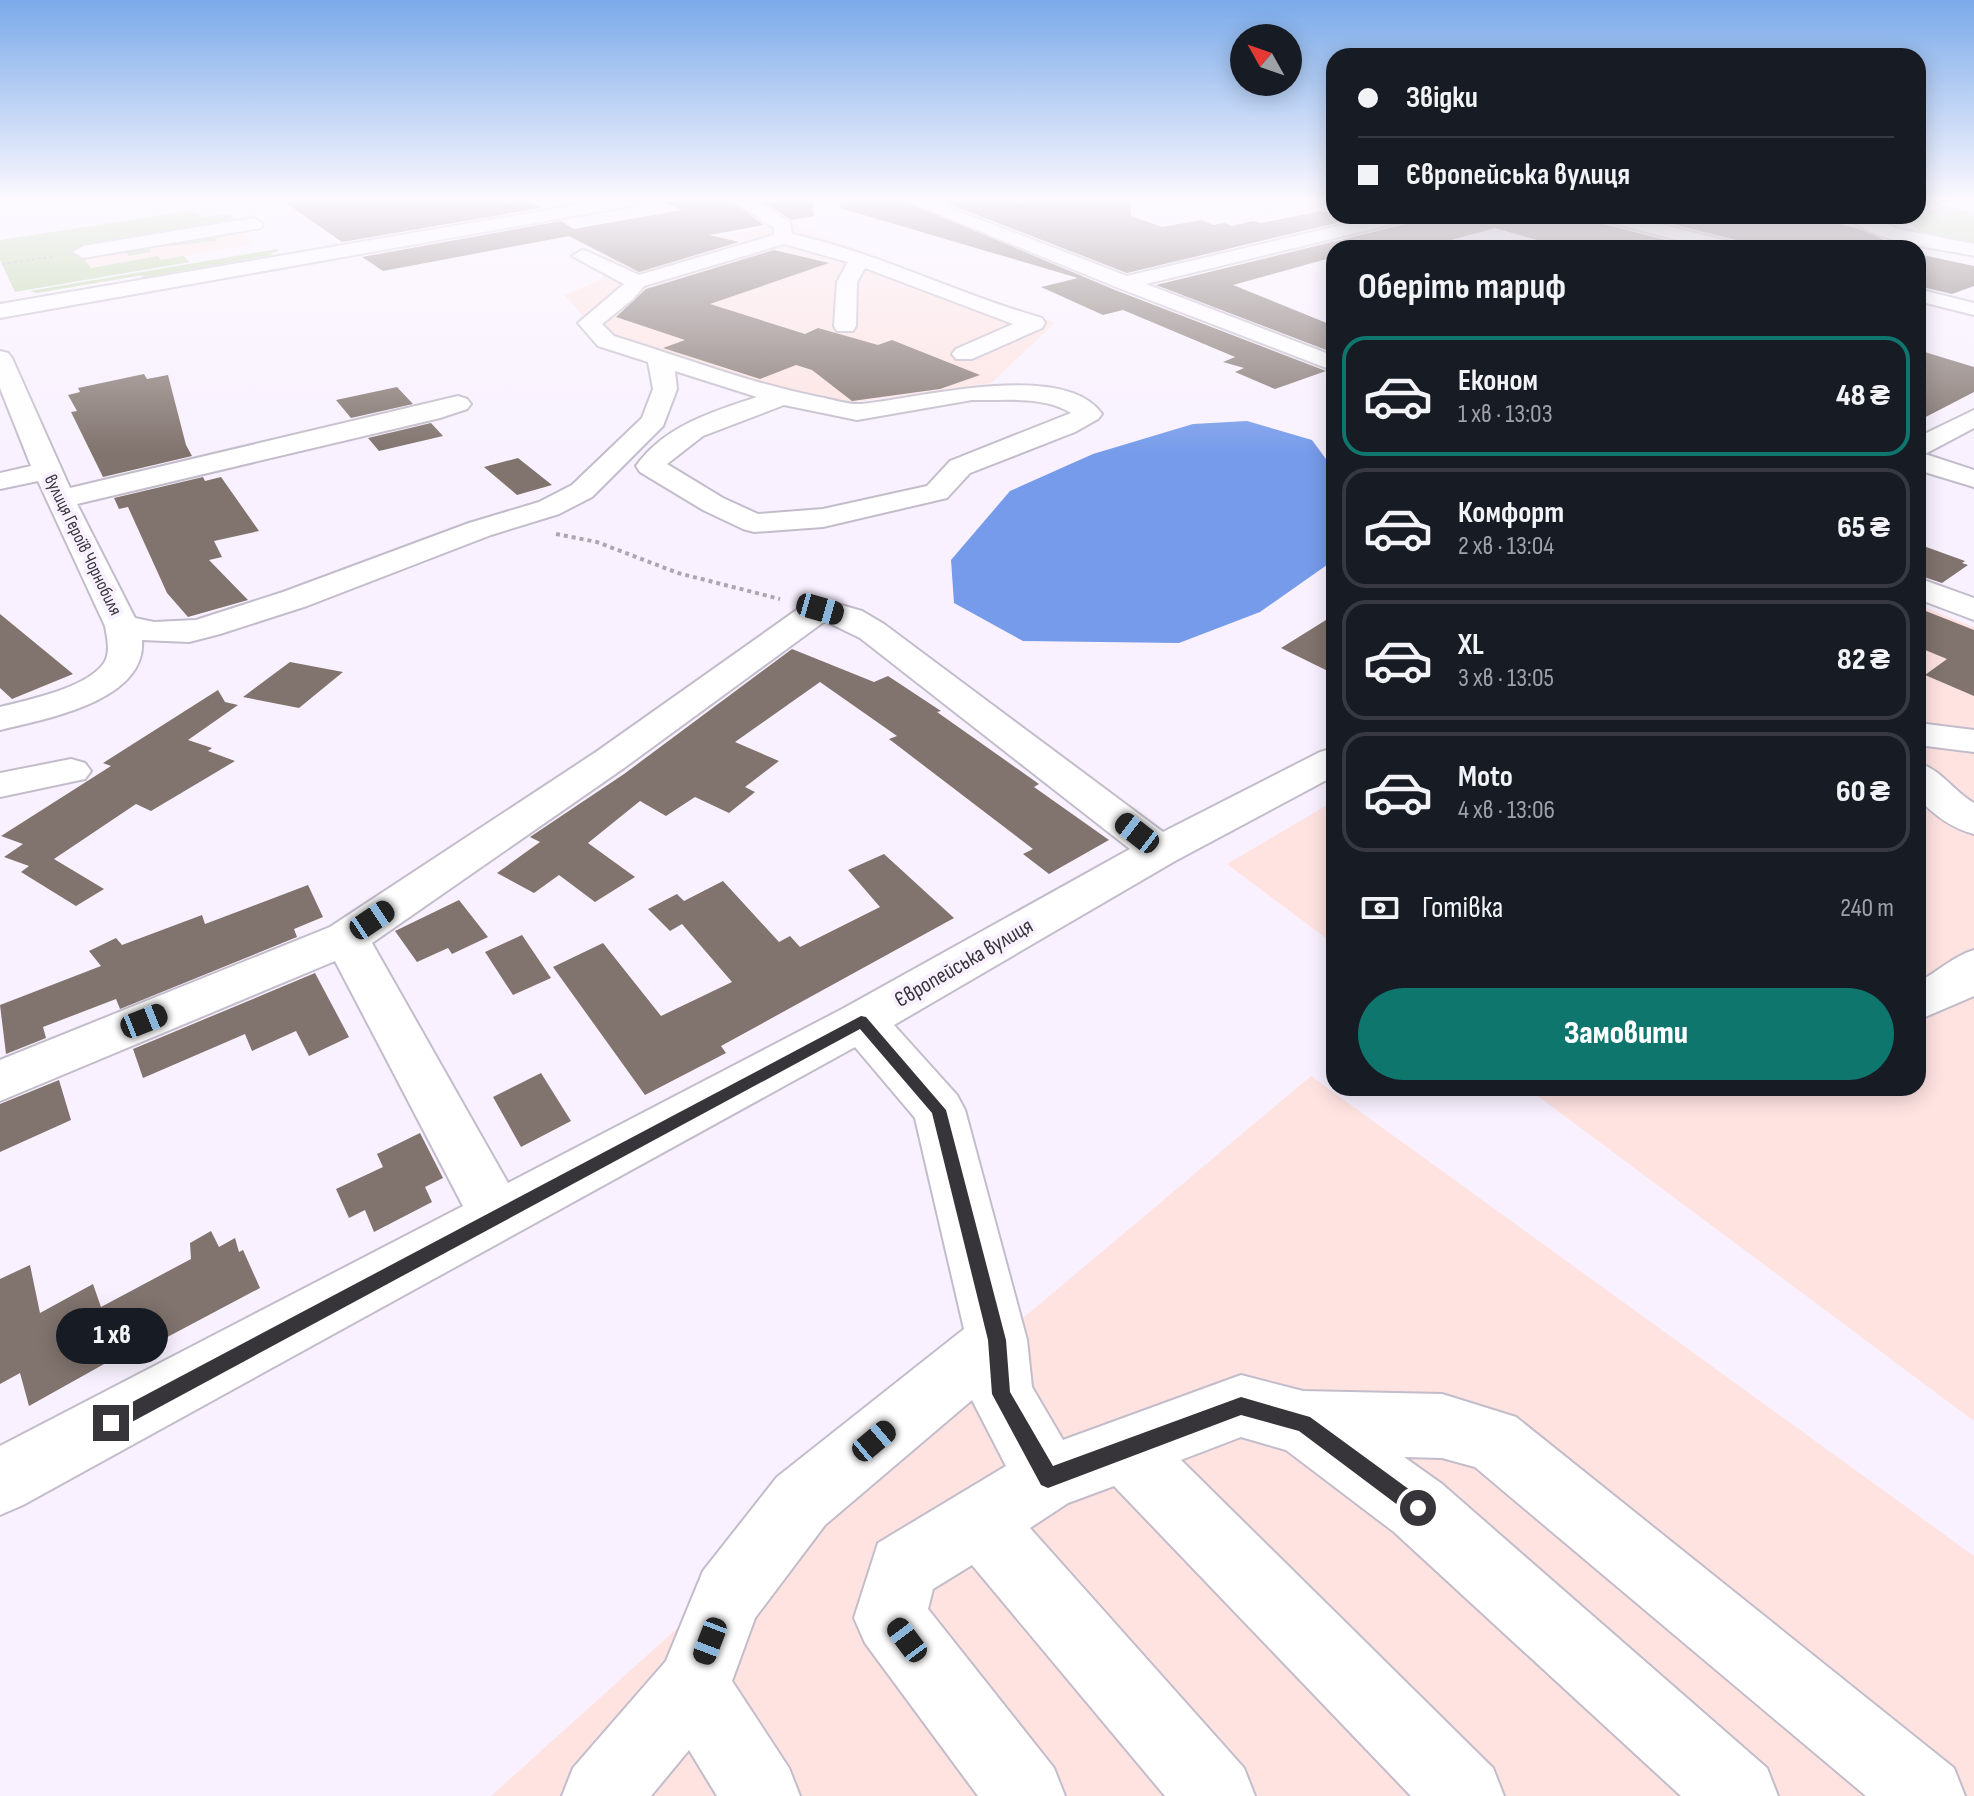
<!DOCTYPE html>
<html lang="uk">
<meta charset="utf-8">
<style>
:root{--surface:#171b24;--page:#242831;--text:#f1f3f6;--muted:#9ea1a6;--line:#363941;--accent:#0f766e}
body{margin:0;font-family:"Sofia Sans Condensed",sans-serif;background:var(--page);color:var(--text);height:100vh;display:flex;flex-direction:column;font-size:30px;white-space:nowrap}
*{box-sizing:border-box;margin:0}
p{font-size:26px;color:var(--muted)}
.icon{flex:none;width:44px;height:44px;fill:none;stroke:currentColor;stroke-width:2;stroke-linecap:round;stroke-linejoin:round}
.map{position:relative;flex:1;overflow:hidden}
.drawer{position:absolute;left:1326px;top:240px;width:600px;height:856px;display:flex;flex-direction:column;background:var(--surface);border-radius:24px;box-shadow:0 4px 20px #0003}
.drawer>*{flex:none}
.banner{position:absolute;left:1326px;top:48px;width:600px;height:176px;border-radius:24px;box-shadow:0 4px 20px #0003;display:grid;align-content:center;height:176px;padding:0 32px;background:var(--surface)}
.needle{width:52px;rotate:310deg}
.tools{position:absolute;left:1230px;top:24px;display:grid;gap:16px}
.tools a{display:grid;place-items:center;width:72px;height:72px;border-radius:50%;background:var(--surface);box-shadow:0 4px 20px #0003;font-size:40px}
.end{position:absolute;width:36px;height:36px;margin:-18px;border:10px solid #38353a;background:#fff;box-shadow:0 0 0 4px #fff}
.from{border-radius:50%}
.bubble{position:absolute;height:56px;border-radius:28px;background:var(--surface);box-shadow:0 4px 20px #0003;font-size:26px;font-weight:800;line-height:56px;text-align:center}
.car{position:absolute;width:24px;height:48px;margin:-24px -12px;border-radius:10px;box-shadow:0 0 6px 2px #0007;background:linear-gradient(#222 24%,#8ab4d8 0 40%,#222 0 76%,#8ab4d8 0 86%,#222 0)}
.banner b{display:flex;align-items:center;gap:28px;height:76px;font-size:30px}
.banner b+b{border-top:2px solid var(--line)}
.banner i{width:20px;height:20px;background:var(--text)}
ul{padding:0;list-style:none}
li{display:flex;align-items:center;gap:24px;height:120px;margin:0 16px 12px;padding:0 16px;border:4px solid var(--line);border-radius:24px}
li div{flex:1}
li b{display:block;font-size:30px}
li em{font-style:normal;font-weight:800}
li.on{border-color:var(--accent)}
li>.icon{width:72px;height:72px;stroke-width:1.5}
h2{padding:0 32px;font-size:36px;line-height:96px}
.pay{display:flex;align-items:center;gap:20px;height:88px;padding:0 32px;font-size:30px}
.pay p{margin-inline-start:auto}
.button{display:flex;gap:16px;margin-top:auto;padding:16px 32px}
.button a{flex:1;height:92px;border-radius:48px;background:var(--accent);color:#fff;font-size:32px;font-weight:800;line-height:92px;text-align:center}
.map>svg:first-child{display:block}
</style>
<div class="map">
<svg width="1974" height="1796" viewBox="0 0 1974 1796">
<rect width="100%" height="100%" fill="#f9f1ff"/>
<path fill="#fee3e1" d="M793,223L894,264L1055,323L991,383L827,406L606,341L564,295L603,279L604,258Z
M1918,605L1974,627V1421L1527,1088H1918Z
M1334,801V944L1227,864Z
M1311,1076L1974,1556V1796H491L997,1340Z"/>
<path fill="#fee4dc" d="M241,233L255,244L161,260L157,256L90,268L82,257L124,250L129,256L150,252L148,248L215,241L213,237Z"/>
<path fill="#b7d29b" d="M1947,206L1974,212V244L1921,232L1905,219Z
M190,211L205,217L229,214L241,224L223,229L230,234L214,237L217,241L149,248L151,252L129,256L124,250L83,258L91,268L158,256L161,260L183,256L190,262L15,292L0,260V240Z
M277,249L279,251L271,253L273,255L141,278L143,275L37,293L30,291Z"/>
<path fill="#769bea" d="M1247,421L1312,440L1334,470V560L1260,612L1179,643L1023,641L954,603L951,560L1010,491L1093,454L1193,424Z"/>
<path fill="#81736d" d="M283,201H530L540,208L342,242Z
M662,201H731L764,225L709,235L739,242L639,272L569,236L383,271L362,257L561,221L574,229L682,210Z
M761,201H812L814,216L792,220Z
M841,201H904L1115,290L1326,371L1275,389L1235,372L1244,368L1223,362L1235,357L1123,310L1103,315L1041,287L1078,278L840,208Z
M941,201H1130L1131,216L1162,227L1202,220L1213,225L1225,223L1232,226L1253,221L1261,223L1321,211L1353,219L1127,273Z
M1415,216H1594L1599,223L1697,248H1566L1495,228L1422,248H1334V257L1233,285L1334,326V353L1156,285L1410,223Z
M1640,216H1671L1699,223L1700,216H1806L1859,229L1889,242L1888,248H1745L1740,241Z
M774,250L829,263L710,304L805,334L818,328L878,345L892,340L980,375L940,389L852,401L812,370L796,365L760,379L663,348L685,340L616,317L646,289Z
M1918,254L1974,266V286L1952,294L1918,286Z
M1918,350L1974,367V392L1918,421Z
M144,374L147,379L168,375L186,445L192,456L103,477L71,412L77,411L68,395L80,392L78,388Z
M397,387L413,404L351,418L336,400Z
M431,423L443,436L379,451L368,438Z
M518,458L552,485L517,495L484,467Z
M203,477L205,481L221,477L259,531L214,541L222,557L209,560L248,600L188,617L167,593L128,507L119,509L114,498Z
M1918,544L1965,561L1962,563L1968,565L1942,583L1918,575Z
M1918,608L1974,630V696L1925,675L1947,659L1918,647Z
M0,614L73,674L12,699L0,688Z
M1334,615V674L1281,648Z
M792,649L874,682L888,676L941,711L937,712L1039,784L1034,787L1109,840L1049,874L1023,854L1033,849L889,739L897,736L820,682L735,742L779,761L745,787L755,792L729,813L695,797L666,816L640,801L588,843L635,877L595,902L559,875L534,893L497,873L540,842L530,837L624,774Z
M290,662L343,672L299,708L243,697Z
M218,690L225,702L238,705L188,740L212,748L208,751L235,761L151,811L136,804L54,859L104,889L76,906L21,872L29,866L4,857L23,844L1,836L111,766L103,763Z
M884,854L954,918L721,1046L726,1053L645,1095L553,967L603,943L661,1016L732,982L682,924L670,931L648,909L677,894L684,901L723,881L779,942L790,936L800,947L880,907L848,870Z
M308,885L323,917L294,929L297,937L120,1009L116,999L43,1027L46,1038L6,1054L0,1005L101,966L89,951L116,938L122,945L202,915L205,924Z
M459,900L488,937L452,954L448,948L417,962L395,931Z
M522,935L551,978L513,995L485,952Z
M315,973L349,1037L309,1056L296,1031L252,1051L245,1034L143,1078L133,1049Z
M541,1073L571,1121L521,1147L493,1097Z
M59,1080L71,1120L0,1152V1104Z
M420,1133L443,1178L425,1187L432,1202L374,1232L365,1210L349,1218L336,1189L383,1167L377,1154Z
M211,1231L219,1247L235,1238L239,1252L243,1250L260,1288L158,1342L156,1335L29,1406L20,1373L0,1384V1279L30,1265L40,1313L93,1284L101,1307L191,1259L190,1243Z"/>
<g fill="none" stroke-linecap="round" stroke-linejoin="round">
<defs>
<path id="minor" d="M599,201H639L630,206L0,318V304Z
M734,201H755L790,222L792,234C879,253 957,294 1042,318L1045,323L1042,328L972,359H956L952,354L956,349L1013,324L865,268L857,282L856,326L853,331H837L834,326L837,282L848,262L784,244L644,286L633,299L602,324L614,336C682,357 749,383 819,397C832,399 847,405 861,404C916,399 1064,359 1102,414L1098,419L1075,432L970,473L947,498L823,527L754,532L743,529L703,510L640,472L636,466C664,426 714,411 757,397L675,371L677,389L663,426L592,497L559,514L491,535L307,606L220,634L189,642L142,640C147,701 45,719 0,730V707C28,700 87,688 104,663C111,653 107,637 105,626L38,481L0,489V473L31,466L0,388V351L8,353L12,358L70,488L458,396L467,399L471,404L467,409L440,418L77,504L135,618L154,622L196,620L283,592L469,523L539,502L572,485L642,418L653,389L648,362L598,346L578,323L624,284L572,256L582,250L589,252L639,275L774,235V228ZM972,400C1004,401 1043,395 1071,413L950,461L927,486L823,509L758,514L723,498L667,464L703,436L784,405L857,420Z
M907,201H932L1127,276L1380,216H1412L1409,220L1146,284L1334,356V371L1116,287Z
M1935,201L1974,202V212L1938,205Z
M1597,216H1628L1739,244L1742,248H1709L1600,220Z
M1848,216H1868L1899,229L1974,244V256C1940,248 1870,243 1848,216Z
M254,218L263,224L261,228L83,258L73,252L83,246Z
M1918,289L1974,303V315L1918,301Z
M1974,410V428L1925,454L1974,470V487L1918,470V437Z
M1918,578L1974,598V620L1918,599Z
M820,599L862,611L884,624L1163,832L1320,752L1334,748V776L1175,861L894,1025L957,1095L965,1110L1027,1340L1032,1387L1063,1440L1241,1375L1303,1391L1442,1394L1516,1417L1954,1768L1965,1796H1866L1475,1467L1442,1458L1404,1457L1442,1484L1767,1768L1778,1796H1681L1394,1532L1286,1450L1241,1437L1181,1460L1493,1768L1504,1796H1411L1114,1486L1068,1503L1030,1528L1244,1768L1255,1796H1165L972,1565L933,1589L928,1609L1054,1768L1065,1796H978L865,1643L854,1618L878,1543L1006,1466L972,1400L825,1525L755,1618L732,1681L789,1768L800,1796H717L689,1750L651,1796H562L573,1768L666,1661L703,1571L777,1477L964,1329L915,1118L855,1047L23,1505L0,1515V1446L463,1206L335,961L0,1101V1060L330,927L596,752L808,602ZM825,621L860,638L1130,849L844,1008L508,1183L372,943L624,768Z
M1918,723L1974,730V752L1918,745Z
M71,759L85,763L91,771L85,779L0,797V773Z
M1918,763C1941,769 1953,791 1974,803V834C1951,828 1934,815 1918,798Z
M1974,950V996L1918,1020V982C1938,972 1953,956 1974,950Z"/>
</defs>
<use href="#minor" stroke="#c3bcca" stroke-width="4"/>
<path stroke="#aca6b0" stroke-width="2" stroke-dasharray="3 3" stroke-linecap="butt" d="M2,264L56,256"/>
<path stroke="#aca6b0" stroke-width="4" stroke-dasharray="4 4" stroke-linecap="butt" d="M556,534L597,542L678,573L780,599"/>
<use href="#minor" fill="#fff" fill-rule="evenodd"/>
</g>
<linearGradient id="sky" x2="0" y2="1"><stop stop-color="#7aaae9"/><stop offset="0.44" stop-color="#fcf9ff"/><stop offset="1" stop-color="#fcf9ff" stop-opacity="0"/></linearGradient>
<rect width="1974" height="453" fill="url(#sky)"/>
<path fill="#38353a" d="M861,1016L866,1017L946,1110L1006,1340L1010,1392L1053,1466L1241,1397L1310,1417L1425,1501L1428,1508L1425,1515L1418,1518L1411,1515L1299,1431L1241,1415L1048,1488L1041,1485L992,1394L988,1340L932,1113L860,1029L117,1430L111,1433L104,1430L101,1423L104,1417Z"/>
<g text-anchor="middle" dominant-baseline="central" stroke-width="8" stroke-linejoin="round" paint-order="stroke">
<g font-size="18" fill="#38353a" stroke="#f9f1ff">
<text transform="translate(83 545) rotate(64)">вулиця Героїв Чорнобиля</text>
</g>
<g font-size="22" fill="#38353a" stroke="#f9f1ff">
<text transform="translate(964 963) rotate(-30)">Європейська вулиця</text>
</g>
</g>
</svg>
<div class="tools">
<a><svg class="needle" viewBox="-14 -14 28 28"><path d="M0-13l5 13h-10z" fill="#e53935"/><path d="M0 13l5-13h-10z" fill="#9ea1a6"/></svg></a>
</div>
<i class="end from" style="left:1418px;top:1508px"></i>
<i class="end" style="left:111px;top:1423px"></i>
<div class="bubble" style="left:56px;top:1308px;width:112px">1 хв</div>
<i class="car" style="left:820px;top:609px;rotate:106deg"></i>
<i class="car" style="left:1137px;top:833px;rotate:308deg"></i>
<i class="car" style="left:372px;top:920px;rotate:56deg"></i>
<i class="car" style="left:144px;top:1021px;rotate:68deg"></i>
<i class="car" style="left:874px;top:1441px;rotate:50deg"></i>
<i class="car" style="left:907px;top:1640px;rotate:323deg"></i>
<i class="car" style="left:710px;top:1641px;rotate:201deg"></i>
<div class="banner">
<b><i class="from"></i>Звідки</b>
<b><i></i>Європейська вулиця</b>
</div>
<section class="drawer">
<h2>Оберіть тариф</h2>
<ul>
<li class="on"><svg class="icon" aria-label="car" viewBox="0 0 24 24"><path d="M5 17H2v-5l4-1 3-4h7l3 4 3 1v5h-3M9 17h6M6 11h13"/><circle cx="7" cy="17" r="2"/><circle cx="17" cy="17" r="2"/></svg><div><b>Економ</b><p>1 хв · 13:03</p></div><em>48 ₴</em></li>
<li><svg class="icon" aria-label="car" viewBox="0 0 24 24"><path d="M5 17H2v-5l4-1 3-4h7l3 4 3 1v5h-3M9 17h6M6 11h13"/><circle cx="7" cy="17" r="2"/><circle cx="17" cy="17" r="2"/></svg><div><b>Комфорт</b><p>2 хв · 13:04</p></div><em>65 ₴</em></li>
<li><svg class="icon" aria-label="car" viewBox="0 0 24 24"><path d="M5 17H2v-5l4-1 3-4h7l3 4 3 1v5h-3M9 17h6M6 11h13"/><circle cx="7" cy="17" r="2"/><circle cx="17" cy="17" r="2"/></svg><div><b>XL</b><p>3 хв · 13:05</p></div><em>82 ₴</em></li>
<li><svg class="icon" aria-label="car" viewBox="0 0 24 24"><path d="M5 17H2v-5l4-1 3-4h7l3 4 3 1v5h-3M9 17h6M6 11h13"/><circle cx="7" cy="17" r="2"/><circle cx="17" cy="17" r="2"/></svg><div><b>Moto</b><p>4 хв · 13:06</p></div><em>60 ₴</em></li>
</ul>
<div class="pay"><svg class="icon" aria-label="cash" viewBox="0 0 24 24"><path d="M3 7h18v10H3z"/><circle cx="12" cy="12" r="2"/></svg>Готівка<p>240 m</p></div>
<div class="button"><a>Замовити</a></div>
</section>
</div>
